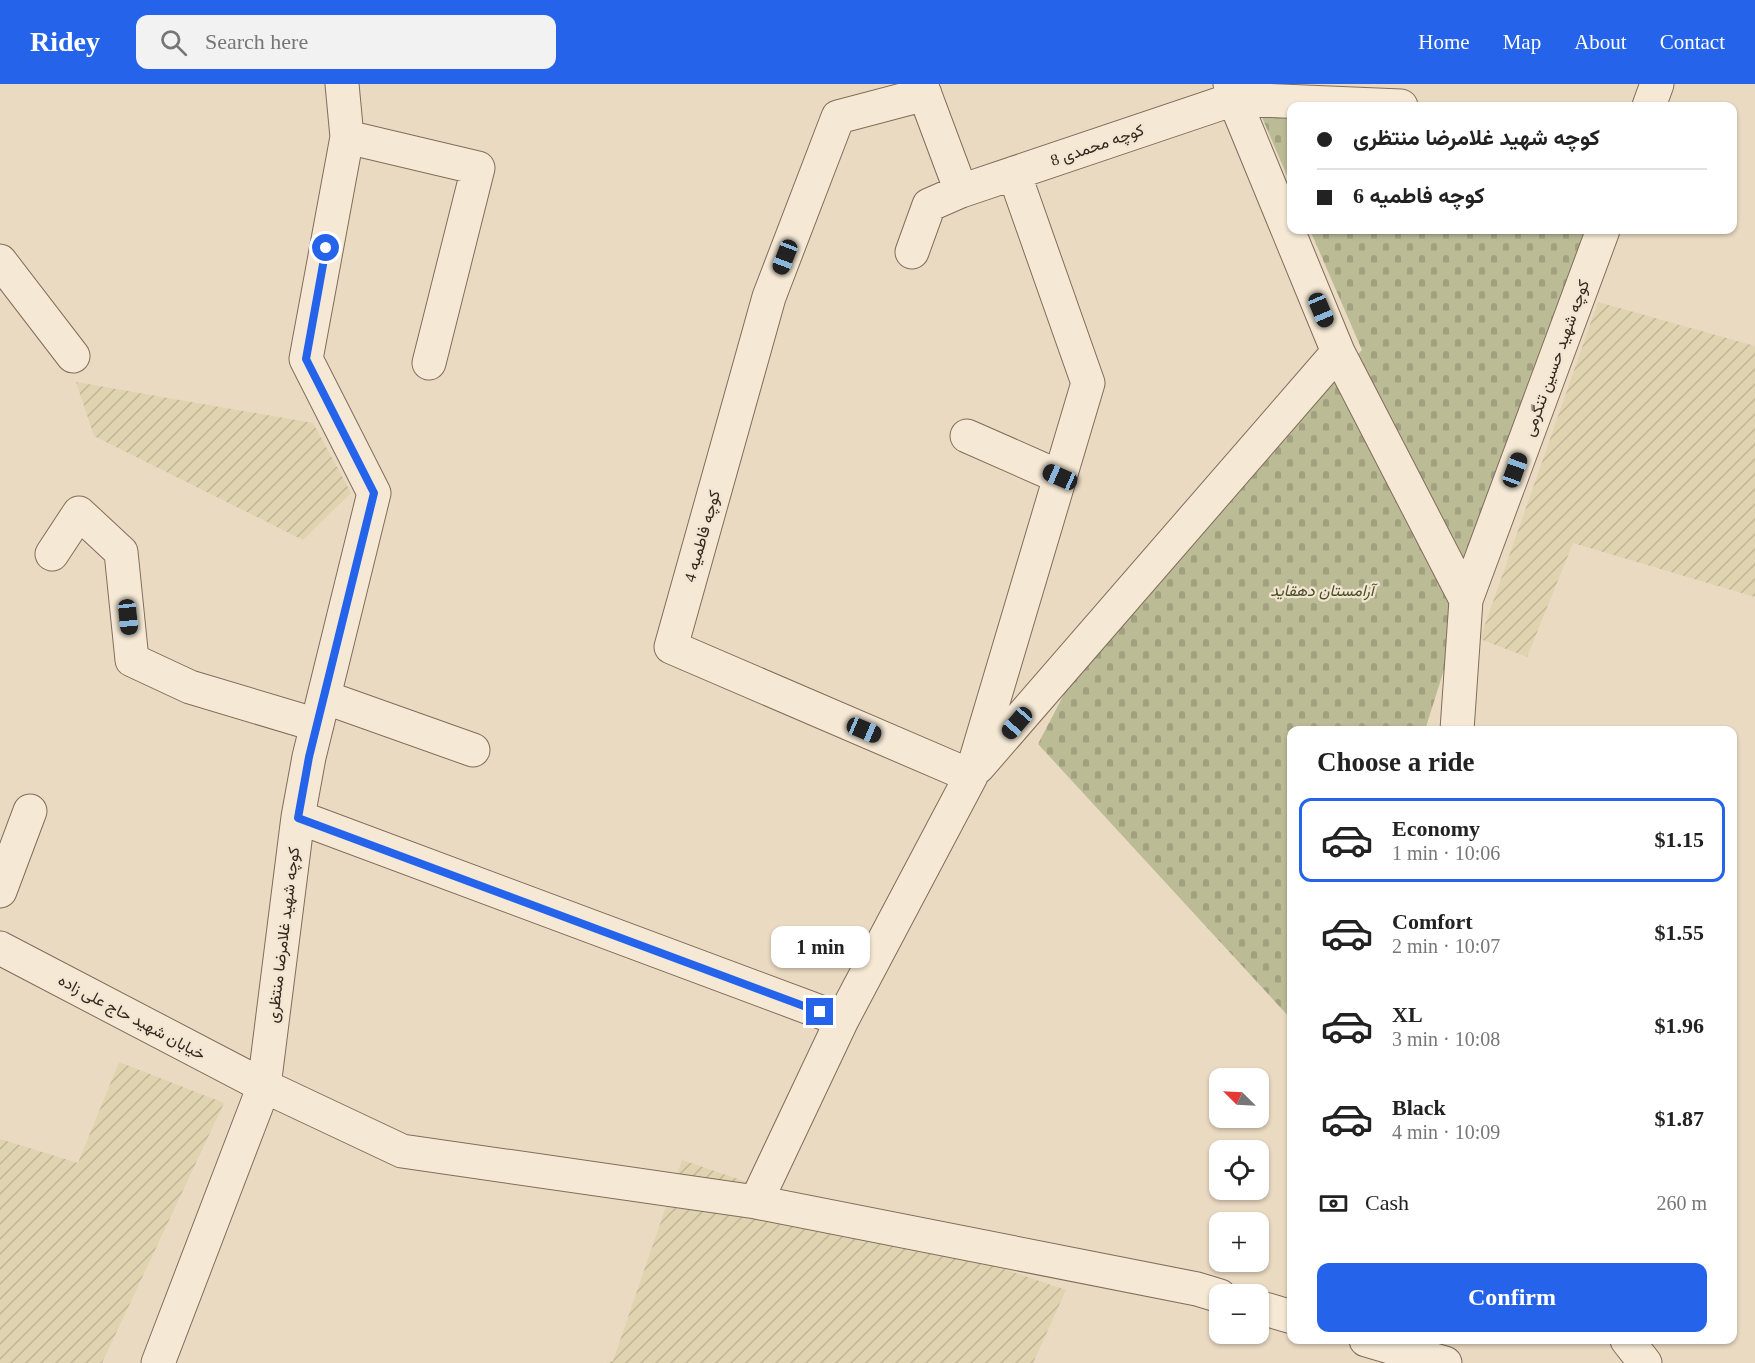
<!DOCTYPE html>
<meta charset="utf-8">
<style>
:root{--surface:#fff;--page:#f2f2f2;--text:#222;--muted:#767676;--line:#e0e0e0;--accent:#2563eb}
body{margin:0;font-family:"Times New Roman",Vazirmatn,serif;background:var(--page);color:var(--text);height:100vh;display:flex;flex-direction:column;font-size:22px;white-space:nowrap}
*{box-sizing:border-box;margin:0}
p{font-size:20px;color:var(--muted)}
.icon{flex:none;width:33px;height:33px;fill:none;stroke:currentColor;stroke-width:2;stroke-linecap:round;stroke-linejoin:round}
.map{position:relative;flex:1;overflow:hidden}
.sheet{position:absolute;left:1287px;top:642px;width:450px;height:618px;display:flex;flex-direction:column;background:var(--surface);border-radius:12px;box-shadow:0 2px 4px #0004}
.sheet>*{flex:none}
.hud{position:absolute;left:1287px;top:18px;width:450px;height:132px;border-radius:12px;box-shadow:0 2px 4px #0004;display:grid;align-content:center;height:132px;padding:0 30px;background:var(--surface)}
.needle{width:39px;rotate:294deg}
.fabs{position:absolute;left:1209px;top:984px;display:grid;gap:12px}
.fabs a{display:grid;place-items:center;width:60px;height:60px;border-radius:12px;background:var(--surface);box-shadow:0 2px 4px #0004;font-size:30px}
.end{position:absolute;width:27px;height:27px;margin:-14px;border:8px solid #2563eb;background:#fff;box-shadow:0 0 0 3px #fff}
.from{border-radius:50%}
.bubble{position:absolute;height:42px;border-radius:12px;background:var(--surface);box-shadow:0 2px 4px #0004;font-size:20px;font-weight:800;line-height:42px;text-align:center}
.car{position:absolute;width:18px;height:36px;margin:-18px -9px;border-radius:8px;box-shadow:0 0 4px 2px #0007;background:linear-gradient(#222 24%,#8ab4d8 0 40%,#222 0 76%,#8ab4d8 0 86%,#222 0)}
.hud b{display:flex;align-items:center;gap:21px;height:57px;font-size:22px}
.hud b+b{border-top:2px solid var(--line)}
.hud i{width:15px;height:15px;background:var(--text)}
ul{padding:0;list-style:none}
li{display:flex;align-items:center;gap:18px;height:84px;margin:0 12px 9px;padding:0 18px;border:3px solid transparent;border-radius:12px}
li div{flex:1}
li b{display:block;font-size:22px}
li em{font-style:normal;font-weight:800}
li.current{border-color:var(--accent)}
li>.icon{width:54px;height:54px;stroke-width:1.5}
h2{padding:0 30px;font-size:27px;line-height:72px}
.pay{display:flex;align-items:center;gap:15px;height:66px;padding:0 30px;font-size:22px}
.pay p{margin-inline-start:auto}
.button{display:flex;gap:12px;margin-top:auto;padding:12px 30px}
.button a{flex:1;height:69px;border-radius:12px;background:var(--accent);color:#fff;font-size:24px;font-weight:800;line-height:69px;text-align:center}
header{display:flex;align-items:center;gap:36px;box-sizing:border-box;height:84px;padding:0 30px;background:var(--accent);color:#fff}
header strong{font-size:28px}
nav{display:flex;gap:33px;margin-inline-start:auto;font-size:21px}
.search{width:420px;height:54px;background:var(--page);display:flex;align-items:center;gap:15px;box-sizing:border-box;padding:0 21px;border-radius:12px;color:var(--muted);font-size:22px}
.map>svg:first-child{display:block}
</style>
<header>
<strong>Ridey</strong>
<div class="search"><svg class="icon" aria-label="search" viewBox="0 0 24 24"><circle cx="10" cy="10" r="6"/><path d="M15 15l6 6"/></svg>Search here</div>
<nav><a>Home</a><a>Map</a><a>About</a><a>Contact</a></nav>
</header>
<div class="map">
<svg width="1755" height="1279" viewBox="0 0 1755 1279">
<defs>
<pattern id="farmland-furrows" width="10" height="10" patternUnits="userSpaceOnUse" patternTransform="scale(1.5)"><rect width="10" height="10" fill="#dfd3b0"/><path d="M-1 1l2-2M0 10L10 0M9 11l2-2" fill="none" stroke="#c0b597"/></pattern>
<pattern id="cemetery-stones" width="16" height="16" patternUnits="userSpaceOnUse" patternTransform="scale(1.5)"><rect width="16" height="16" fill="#bbbc96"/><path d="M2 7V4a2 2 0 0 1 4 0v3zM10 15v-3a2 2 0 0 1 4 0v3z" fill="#a1a181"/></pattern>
</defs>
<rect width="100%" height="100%" fill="#eadac2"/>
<path fill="url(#farmland-furrows)" d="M1598,218L1755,262V513L1573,459L1527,573L1480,555Z
M76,298L313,339L351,409L303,456L94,352Z
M119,978L224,1019L102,1279H0V1055L78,1079Z
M682,1076L1066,1206L1033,1279H606L613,1277Z"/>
<path fill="url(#cemetery-stones)" d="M1255,17L1292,22L1291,101Z
M1310,146H1597L1466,516L1425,646H1292L1291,935L1038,660L1074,591L1167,461L1362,266Z"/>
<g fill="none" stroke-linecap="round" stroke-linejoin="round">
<defs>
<path id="minor" d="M921,0L961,107
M1230,0L1234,15L1338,268L1466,516
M925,10L838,33L769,213L671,563L971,692
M1649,22L1657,0
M347,53L478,84L429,279
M912,168L929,121L961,107L1234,15L1401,22
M0,177L73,272
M967,352L1060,393
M52,470L79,429L121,468L132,576L190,603L317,641
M324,613L473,666
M1457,646L1466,516L1603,146
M978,683L1338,268
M298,733L842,936
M0,807L30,727
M0,864L264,1002L402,1067L756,1118L1197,1205L1220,1212
M756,1118L842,936L971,692L1088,299L1014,89
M1258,1223L1292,1233
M1366,1256L1445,1279
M1627,1256L1645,1279
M158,1279L264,1002L298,733L309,673L374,409L306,275L347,53L342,0"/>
</defs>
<use href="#minor" stroke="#826c5b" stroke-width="35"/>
<use href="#minor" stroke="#f5e9d5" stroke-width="33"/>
</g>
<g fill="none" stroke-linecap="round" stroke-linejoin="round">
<path stroke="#2563eb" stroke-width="8" d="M326,164L306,275L374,409L309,673L298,734L820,928"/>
</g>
<g text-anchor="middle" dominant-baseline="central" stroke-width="4.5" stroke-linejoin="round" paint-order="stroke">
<g font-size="16" fill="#33261e" stroke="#f2e5d1">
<text transform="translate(1097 61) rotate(-19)">کوچه محمدی 8</text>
<text transform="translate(1556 274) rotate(-70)">کوچه شهید حسین تنگرمی</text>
<text transform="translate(702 452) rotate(-74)">کوچه فاطمیه 4</text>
<text transform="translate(283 851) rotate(-83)">کوچه شهید غلامرضا منتظری</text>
<text transform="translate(132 933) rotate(28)">خیابان شهید حاج علی زاده</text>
</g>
<g font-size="16" font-style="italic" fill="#484e26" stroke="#f2e5d1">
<text x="1322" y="506">آرامستان دهقاید</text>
</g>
</g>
</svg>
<div class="fabs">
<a><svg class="needle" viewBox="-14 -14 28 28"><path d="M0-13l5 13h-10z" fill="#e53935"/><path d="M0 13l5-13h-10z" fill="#767676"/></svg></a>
<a><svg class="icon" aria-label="locate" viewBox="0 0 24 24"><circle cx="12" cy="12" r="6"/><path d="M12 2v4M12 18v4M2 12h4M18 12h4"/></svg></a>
<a>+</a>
<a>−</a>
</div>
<i class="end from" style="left:326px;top:164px"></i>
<i class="end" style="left:820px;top:928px"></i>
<div class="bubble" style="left:771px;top:842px;width:99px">1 min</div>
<i class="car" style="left:785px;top:173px;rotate:201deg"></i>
<i class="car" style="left:1321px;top:226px;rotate:157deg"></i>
<i class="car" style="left:1515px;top:386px;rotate:20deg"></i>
<i class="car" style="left:1060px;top:393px;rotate:294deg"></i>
<i class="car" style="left:128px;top:533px;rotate:174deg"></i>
<i class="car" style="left:1017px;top:639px;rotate:221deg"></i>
<i class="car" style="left:864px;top:646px;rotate:113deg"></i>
<div class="hud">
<b><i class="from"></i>کوچه شهید غلامرضا منتظری</b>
<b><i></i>کوچه فاطمیه 6</b>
</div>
<section class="sheet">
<h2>Choose a ride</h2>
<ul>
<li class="current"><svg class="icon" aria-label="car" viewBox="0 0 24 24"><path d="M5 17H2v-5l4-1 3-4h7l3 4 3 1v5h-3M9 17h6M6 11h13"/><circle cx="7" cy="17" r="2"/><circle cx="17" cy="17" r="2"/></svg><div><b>Economy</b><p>1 min · 10:06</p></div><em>$1.15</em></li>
<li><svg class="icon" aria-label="car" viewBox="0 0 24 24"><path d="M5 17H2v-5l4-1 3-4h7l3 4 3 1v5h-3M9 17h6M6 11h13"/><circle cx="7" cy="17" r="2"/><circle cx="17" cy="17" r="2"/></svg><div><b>Comfort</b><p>2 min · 10:07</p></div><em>$1.55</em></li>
<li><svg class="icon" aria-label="car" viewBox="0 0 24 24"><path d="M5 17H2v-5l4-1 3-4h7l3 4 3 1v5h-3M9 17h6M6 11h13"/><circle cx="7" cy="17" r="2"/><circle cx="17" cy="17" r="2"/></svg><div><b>XL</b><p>3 min · 10:08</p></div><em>$1.96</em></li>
<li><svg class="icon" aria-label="car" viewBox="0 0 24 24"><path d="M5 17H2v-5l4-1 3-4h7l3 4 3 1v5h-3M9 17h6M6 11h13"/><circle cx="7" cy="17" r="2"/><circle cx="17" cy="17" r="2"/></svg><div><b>Black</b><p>4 min · 10:09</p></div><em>$1.87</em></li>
</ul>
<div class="pay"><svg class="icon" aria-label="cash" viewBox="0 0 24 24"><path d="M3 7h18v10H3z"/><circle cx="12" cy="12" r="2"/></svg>Cash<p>260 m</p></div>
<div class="button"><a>Confirm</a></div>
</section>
</div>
